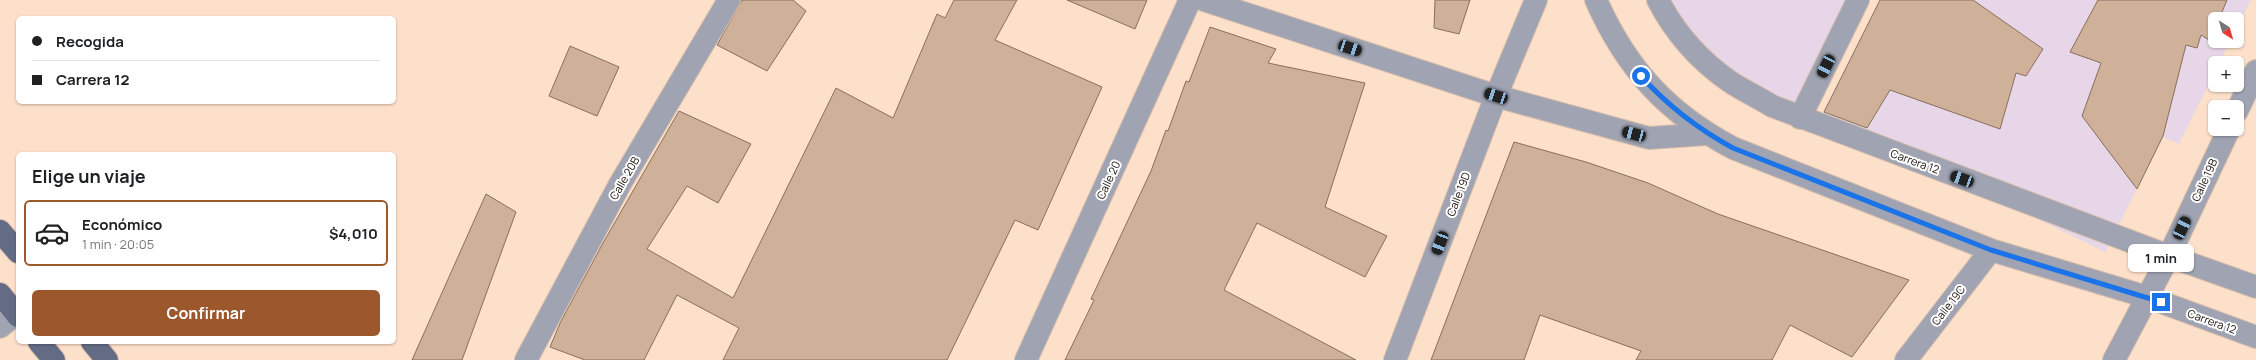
<!DOCTYPE html>
<html lang="es">
<meta charset="utf-8">
<style>
:root{--surface:#fff;--page:#f6f6f6;--text:#202124;--muted:#757577;--line:#e0e0e0;--accent:#9d572d}
body{margin:0;font-family:Manrope,sans-serif;background:var(--page);color:var(--text);height:100vh;display:flex;flex-direction:column;font-size:15px;white-space:nowrap}
*{box-sizing:border-box;margin:0}
p{font-size:13px;color:var(--muted)}
.icon{flex:none;width:22px;height:22px;fill:none;stroke:currentColor;stroke-width:2;stroke-linecap:round;stroke-linejoin:round}
.map{position:relative;flex:1;overflow:hidden}
.drawer{position:absolute;left:16px;top:152px;width:380px;height:192px;display:flex;flex-direction:column;background:var(--surface);border-radius:6px;box-shadow:0 1px 3px #0004}
.drawer>*{flex:none}
.hud{position:absolute;left:16px;top:16px;width:380px;height:88px;border-radius:6px;box-shadow:0 1px 3px #0004;display:grid;align-content:center;height:88px;padding:0 16px;background:var(--surface)}
.needle{width:26px;rotate:143deg}
.buttons{position:absolute;left:2208px;top:12px;display:grid;gap:8px}
.buttons a{display:grid;place-items:center;width:36px;height:36px;border-radius:6px;background:var(--surface);box-shadow:0 1px 3px #0004;font-size:20px}
.end{position:absolute;width:18px;height:18px;margin:-9px;border:5px solid #1a73e8;background:#fff;box-shadow:0 0 0 2px #fff}
.from{border-radius:50%}
.bubble{position:absolute;height:28px;border-radius:6px;background:var(--surface);box-shadow:0 1px 3px #0004;font-size:13px;font-weight:700;line-height:28px;text-align:center}
.car{position:absolute;width:12px;height:24px;margin:-12px -6px;border-radius:5px;box-shadow:0 0 3px 1px #0007;background:linear-gradient(#222 24%,#8ab4d8 0 40%,#222 0 76%,#8ab4d8 0 86%,#222 0)}
.hud b{display:flex;align-items:center;gap:14px;height:38px;font-size:15px}
.hud b+b{border-top:1px solid var(--line)}
.hud i{width:10px;height:10px;background:var(--text)}
ul{padding:0;list-style:none}
li{display:flex;align-items:center;gap:12px;height:66px;margin:0 8px 6px;padding:0 8px;border:2px solid transparent;border-radius:6px}
li div{flex:1}
li b{display:block;font-size:15px}
li em{font-style:normal;font-weight:700}
li.active{border-color:var(--accent)}
li>.icon{width:36px;height:36px;stroke-width:1.5}
h2{padding:0 16px;font-size:18px;line-height:48px}
.cta{display:flex;gap:8px;margin-top:auto;padding:8px 16px}
.cta a{flex:1;height:46px;border-radius:6px;background:var(--accent);color:#fff;font-size:16px;font-weight:700;line-height:46px;text-align:center}
.map>svg:first-child{display:block}
</style>
<div class="map">
<svg width="2256" height="360" viewBox="0 0 2256 360">
<rect width="100%" height="100%" fill="#fde0ca"/>
<path fill="#e6d6e8" d="M1666,0H1854L1790,118L1679,31Z
M1880,0H2251L2237,28V19H2215V41H2230L2219,63H2215V72L2179,144L2163,137L2105,252L1824,114Z"/>
<path fill="#cfb098" stroke="#896f5c" d="M742,0H793L806,11L767,71L717,45Z
M954,0H1017L995,40L1102,87L1038,230L1015,220L947,360H723L739,328L677,295L644,360H585L550,347L561,321L603,243L679,111L751,144L718,203L687,186L647,249L733,298L836,88L893,118L937,14L945,18Z
M1067,0H1147L1135,29Z
M1435,0H1470L1459,34L1434,28Z
M1880,0H1973L2043,49L2026,76L2016,73L2000,129L1890,90L1867,128L1824,112Z
M2098,0H2227L2219,19H2215V27L2209,40L2201,35L2197,48L2186,45L2163,136L2137,189L2082,116L2101,63L2070,52Z
M1210,27L1276,49L1268,63L1365,83L1325,207L1387,236L1365,277L1257,223L1224,290L1356,360H1065L1094,300L1091,299L1151,171L1166,130L1168,131L1186,81L1189,82Z
M570,46L619,67L597,116L549,96Z
M1514,142L1586,162L1648,183L1718,214L1909,280L1852,357L1790,325L1772,360H1636L1641,351L1540,315L1524,360H1431Z
M486,194L516,212L462,360H412Z"/>
<g fill="none" stroke-linecap="round" stroke-linejoin="round">
<defs>
<path id="minor" d="M1204,0L1496,96L1649,138L1707,134
M1596,0C1626,68 1667,113 1733,148L1991,250L2147,297L2256,337
M1658,0C1675,33 1699,60 1729,81C1742,90 1758,97 1772,106L2169,256L2256,287
M2237,111L2256,71
M1800,118L1858,0
M0,327L16,314
M526,360L620,184L729,0
M1026,360L1190,0
M1395,360L1496,96L1536,0
M1906,360L1991,250
M2114,360L2169,256L2229,129"/>
<path id="major" d="M0,231L18,252
M0,294L18,316
M39,342L54,360
M92,342L107,360"/>
</defs>
<use href="#minor" stroke="#d8beab" stroke-width="24"/>
<use href="#major" stroke="#d8beab" stroke-width="24"/>
<use href="#minor" stroke="#9fa3b2" stroke-width="22"/>
<use href="#major" stroke="#646c85" stroke-width="22"/>
</g>
<g fill="none" stroke-linecap="round" stroke-linejoin="round">
<path stroke="#1a73e8" stroke-width="5" d="M1641,76C1668,106 1698,129 1733,148L1991,250L2161,302"/>
</g>
<g text-anchor="middle" dominant-baseline="central" stroke-width="4" stroke-linejoin="round" paint-order="stroke">
<g font-size="11" fill="#160c06" stroke="#fff">
<text transform="translate(1915 161) rotate(20)">Carrera 12</text>
<text transform="translate(624 178) rotate(-60)">Calle 20B</text>
<text transform="translate(1108 180) rotate(-65)">Calle 20</text>
<text transform="translate(2204 180) rotate(-65)">Calle 19B</text>
<text transform="translate(1458 194) rotate(-69)">Calle 19D</text>
<text transform="translate(1948 305) rotate(-52)">Calle 19C</text>
<text transform="translate(2212 321) rotate(20)">Carrera 12</text>
</g>
</g>
</svg>
<div class="buttons">
<a><svg class="needle" viewBox="-14 -14 28 28"><path d="M0-13l5 13h-10z" fill="#e53935"/><path d="M0 13l5-13h-10z" fill="#757577"/></svg></a>
<a>+</a>
<a>−</a>
</div>
<i class="end from" style="left:1641px;top:76px"></i>
<i class="end" style="left:2161px;top:302px"></i>
<div class="bubble" style="left:2128px;top:244px;width:66px">1 min</div>
<i class="car" style="left:1350px;top:48px;rotate:108deg"></i>
<i class="car" style="left:1826px;top:66px;rotate:206deg"></i>
<i class="car" style="left:1496px;top:96px;rotate:288deg"></i>
<i class="car" style="left:1634px;top:134px;rotate:285deg"></i>
<i class="car" style="left:1962px;top:179px;rotate:290deg"></i>
<i class="car" style="left:2182px;top:228px;rotate:25deg"></i>
<i class="car" style="left:1440px;top:243px;rotate:201deg"></i>
<div class="hud">
<b><i class="from"></i>Recogida</b>
<b><i></i>Carrera 12</b>
</div>
<section class="drawer">
<h2>Elige un viaje</h2>
<ul>
<li class="active"><svg class="icon" aria-label="car" viewBox="0 0 24 24"><path d="M5 17H2v-5l4-1 3-4h7l3 4 3 1v5h-3M9 17h6M6 11h13"/><circle cx="7" cy="17" r="2"/><circle cx="17" cy="17" r="2"/></svg><div><b>Económico</b><p>1 min · 20:05</p></div><em>$4,010</em></li>
</ul>
<div class="cta"><a>Confirmar</a></div>
</section>
</div>
